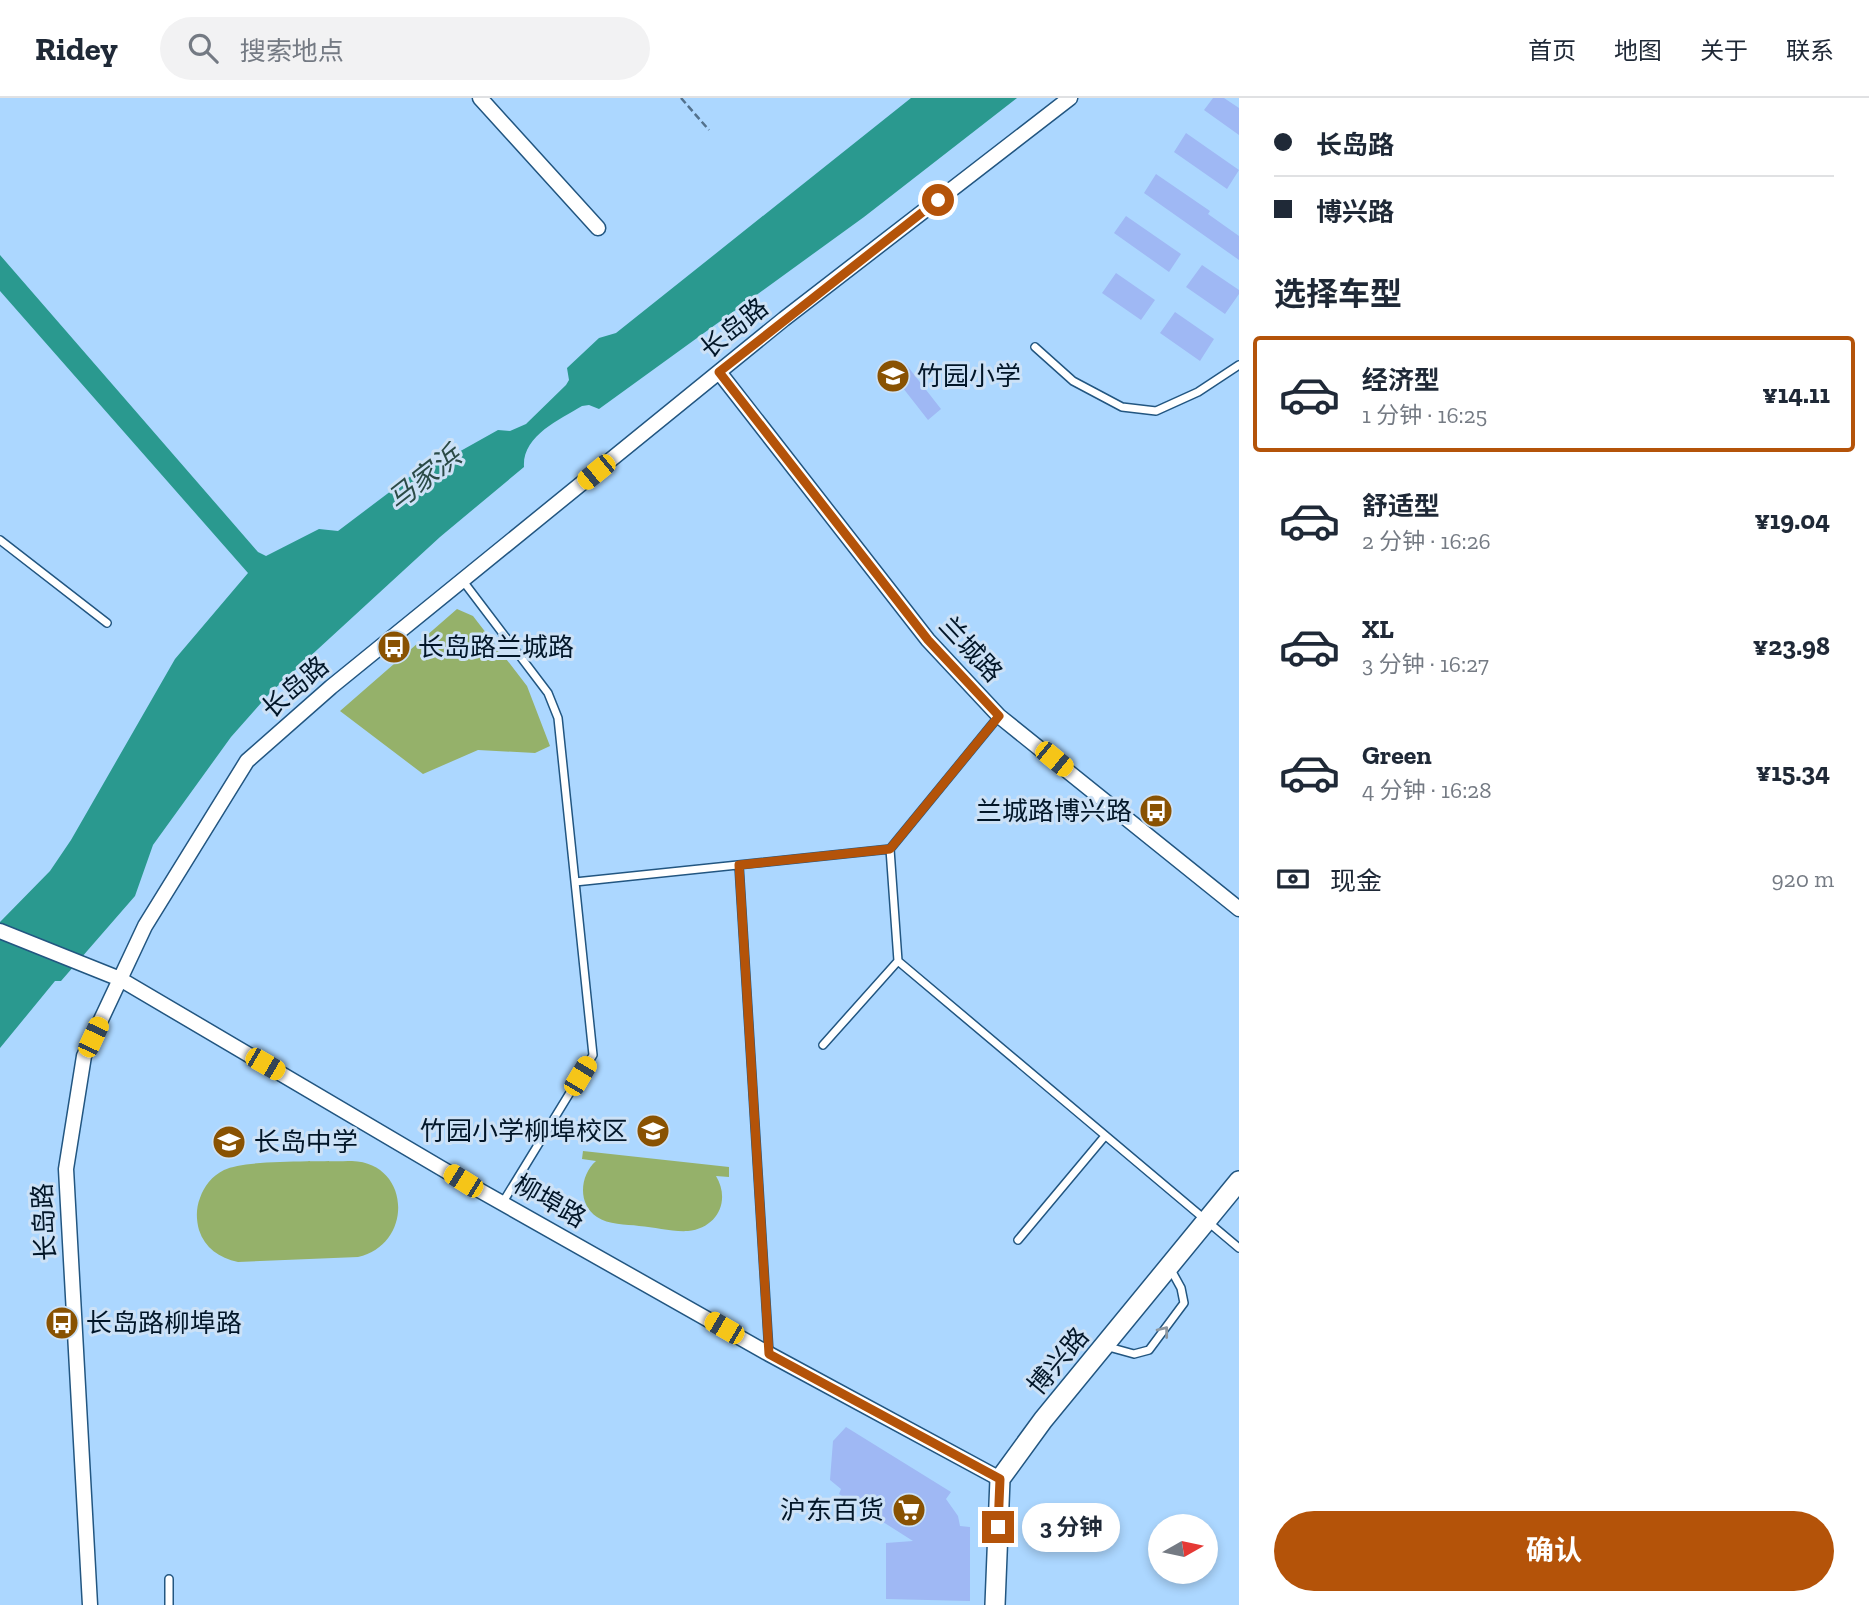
<!DOCTYPE html>
<html lang="zh">
<meta charset="utf-8">
<style>
:root{--surface:#fff;--page:#f2f2f3;--text:#1f2937;--muted:#747a83;--line:#e0e1e3;--accent:#b45309}
body{margin:0;font-family:"Zilla Slab","Noto Sans SC",serif;background:var(--page);color:var(--text);height:100vh;display:flex;flex-direction:column;font-size:26px;white-space:nowrap}
*{box-sizing:border-box;margin:0}
p{font-size:23px;color:var(--muted)}
.icon{flex:none;width:38px;height:38px;fill:none;stroke:currentColor;stroke-width:2;stroke-linecap:round;stroke-linejoin:round}
.map{position:relative;flex:1;overflow:hidden}
.side{display:flex;flex-direction:column;background:var(--surface);width:630px}
.side>*{flex:none}
.guide{display:grid;align-content:center;height:154px;padding:0 35px;background:var(--surface)}
.needle{width:46px;rotate:81deg}
.buttons{position:absolute;left:1148px;top:1416px;display:grid;gap:14px}
.buttons a{display:grid;place-items:center;width:70px;height:70px;border-radius:50%;background:var(--surface);box-shadow:0 4px 10px #0003;font-size:35px}
.end{position:absolute;width:32px;height:32px;margin:-16px;border:9px solid #b45309;background:#fff;box-shadow:0 0 0 4px #fff}
.from{border-radius:50%}
.bubble{position:absolute;height:49px;border-radius:24px;background:var(--surface);box-shadow:0 4px 10px #0003;font-size:23px;font-weight:700;line-height:49px;text-align:center}
.car{position:absolute;width:21px;height:42px;margin:-21px -10px;border-radius:9px;box-shadow:0 0 5px 2px #0007;background:linear-gradient(#f5c518 24%,#345 0 40%,#f5c518 0 76%,#345 0 86%,#f5c518 0)}
.guide b{display:flex;align-items:center;gap:24px;height:66px;font-size:26px}
.guide b+b{border-top:2px solid var(--line)}
.guide i{width:18px;height:18px;background:var(--text)}
ul{padding:0;list-style:none}
li{display:flex;align-items:center;gap:21px;height:116px;margin:0 14px 10px;padding:0 21px;border:4px solid transparent;border-radius:7px}
li div{flex:1}
li b{display:block;font-size:26px}
li em{font-style:normal;font-weight:700}
li.active{border-color:var(--accent)}
li>.icon{width:63px;height:63px;stroke-width:1.5}
h2{padding:0 35px;font-size:32px;line-height:84px}
.pay{display:flex;align-items:center;gap:18px;height:77px;padding:0 35px;font-size:26px}
.pay p{margin-inline-start:auto}
.cta{display:flex;gap:14px;margin-top:auto;padding:14px 35px}
.cta a{flex:1;height:80px;border-radius:42px;background:var(--accent);color:#fff;font-size:28px;font-weight:700;line-height:80px;text-align:center}
header{display:flex;align-items:center;gap:42px;box-sizing:border-box;height:98px;padding:0 35px;background:var(--surface);border-bottom:2px solid var(--line)}
header strong{font-size:33px}
nav{display:flex;gap:38px;margin-inline-start:auto;font-size:24px}
.search{width:490px;height:63px;background:var(--page);display:flex;align-items:center;gap:18px;box-sizing:border-box;padding:0 24px;border-radius:38px;color:var(--muted);font-size:26px}
main{display:flex;flex:1;min-height:0}
.map>svg:first-child{display:block}
</style>
<header>
<strong>Ridey</strong>
<div class="search"><svg class="icon" aria-label="search" viewBox="0 0 24 24"><circle cx="10" cy="10" r="6"/><path d="M15 15l6 6"/></svg>搜索地点</div>
<nav><a>首页</a><a>地图</a><a>关于</a><a>联系</a></nav>
</header>
<main>
<div class="map">
<svg width="1239" height="1507" viewBox="0 0 1239 1507">
<rect width="100%" height="100%" fill="#acd7ff"/>
<path fill="#95b16a" d="M457,511L473,518L527,588L550,648L535,655L478,652L423,676L340,613Z
M583,1053L729,1069V1079L716,1078C731,1103 717,1130 688,1133C672,1134 655,1129 639,1128C626,1126 608,1127 597,1119C577,1106 580,1077 596,1063L582,1061Z
M352,1063C411,1065 414,1146 358,1159L238,1164C219,1160 205,1150 199,1132C196,1121 196,1110 200,1100C204,1088 212,1078 224,1072C246,1061 323,1064 352,1063Z"/>
<path fill="#2a998f" d="M911,0H1017L864,119L599,311L589,307L582,308C559,322 522,338 524,369L440,439L269,596L231,639L153,747L135,798L61,883H55L0,950V824L50,773L71,742L175,561L248,475L0,193V157L258,454L266,458L319,431L338,433L436,359L448,360L498,332L510,333L526,326L566,287L569,282L567,270L599,240L616,235Z"/>
<path fill="#9fb8f4" d="M1213,0H1224L1239,10V37L1204,12Z
M1186,35L1239,72L1227,91L1174,54Z
M1156,76L1210,113L1208,116L1239,138V162L1144,95Z
M1126,118L1181,156L1169,174L1114,135Z
M1202,167L1239,192V196L1225,216L1186,189Z
M1116,175L1155,202L1141,222L1102,195Z
M1175,214L1214,241L1200,263L1160,235Z
M905,265L941,311L928,322L892,276Z
M846,1329L951,1394L946,1401L958,1418L960,1428L970,1429V1503L886,1501V1445L913,1443L839,1396L841,1391L830,1382L833,1343Z"/>
<g fill="none" stroke-linecap="round" stroke-linejoin="round">
<defs>
<path id="lane" d="M1035,249L1073,283L1122,309L1156,313L1198,294L1239,267
M0,442L107,525
M463,483L548,595L558,620L593,957L503,1104
M890,751L898,863L1239,1150
M739,767L769,1255
M575,784L890,751L999,618
M823,947L898,863
M1018,1142L1105,1038
M1105,1248L1134,1256L1149,1252L1184,1205L1181,1190L1170,1170
M169,1507V1481"/>
<path id="street" d="M480,0L598,130
M719,274L928,542L999,618L1239,811
M0,833L120,881L463,1083L769,1256L1000,1381
M90,1507L66,1071L84,958L145,828L247,663L331,589L784,221L1070,0"/>
<path id="secondary" d="M995,1507L1000,1381L1043,1322L1239,1083"/>
</defs>
<use href="#lane" stroke="#225681" stroke-width="10"/>
<use href="#street" stroke="#225681" stroke-width="17"/>
<use href="#secondary" stroke="#225681" stroke-width="22"/>
<path stroke="#52718d" stroke-width="2.5" stroke-dasharray="7 3.5" stroke-linecap="butt" d="M681,0L709,32"/>
<use href="#lane" stroke="#fff" stroke-width="7"/>
<use href="#street" stroke="#fff" stroke-width="14"/>
<use href="#secondary" stroke="#fff" stroke-width="19"/>
</g>
<defs><path id="oneway-chevron" d="M-2-3.5L2.5 0L-2 3.5" fill="none" stroke-width="1.6" stroke-linecap="round" stroke-linejoin="round" transform="scale(1.75)"/></defs>
<use stroke="#8d969e" href="#oneway-chevron" transform="translate(1164 1233) rotate(-52)"/>
<g fill="none" stroke-linecap="round" stroke-linejoin="round">
<path stroke="#b45309" stroke-width="9" d="M938,102L719,274L928,542L999,618L890,751L739,767L769,1256L1000,1381L998,1429"/>
</g>
<defs>
<symbol id="school-disc" viewBox="-11 -11 22 22"><circle r="9.5" fill="#895202" stroke="#cce1f6"/><path d="M0-5L7-2L0 1L-7-2ZM-4 1L0 2.5L4 1V4Q0 6-4 4Z" fill="#fff"/></symbol>
<symbol id="bus-disc" viewBox="-11 -11 22 22"><circle r="9.5" fill="#895202" stroke="#cce1f6"/><path d="M-5-6H5V4H4V6H2V4H-2V6H-4V4H-5ZM-3.5-4V0h7V-4ZM-3.5 1.2v1.5H-2V1.2ZM2 1.2v1.5H3.5V1.2Z" fill="#fff"/></symbol>
<symbol id="supermarket-disc" viewBox="-11 -11 22 22"><circle r="9.5" fill="#895202" stroke="#cce1f6"/><path d="M-6-5.5h2.5l.6 2H6L4.5 2H-2.5L-4.4-4H-6ZM-1.5 3.2a1.3 1.3 0 1 0 .1 0ZM3 3.2a1.3 1.3 0 1 0 .1 0Z" fill="#fff"/></symbol>
</defs>
<g fill-rule="evenodd">
<use href="#school-disc" x="874" y="259" width="38" height="38"/>
<use href="#bus-disc" x="375" y="530" width="38" height="38"/>
<use href="#bus-disc" x="1137" y="694" width="38" height="38"/>
<use href="#school-disc" x="634" y="1014" width="38" height="38"/>
<use href="#school-disc" x="210" y="1025" width="38" height="38"/>
<use href="#bus-disc" x="43" y="1206" width="38" height="38"/>
<use href="#supermarket-disc" x="890" y="1393" width="38" height="38"/>
</g>
<g text-anchor="middle" dominant-baseline="central" stroke-width="6" stroke-linejoin="round" paint-order="stroke">
<g font-size="26" fill="#021628" stroke="#cce1f6">
<text transform="translate(734 230) rotate(-39)">长岛路</text>
<text transform="translate(971 551) rotate(47)">兰城路</text>
<text transform="translate(295 589) rotate(-41)">长岛路</text>
<text transform="translate(550 1103) rotate(30)">柳埠路</text>
<text transform="translate(44 1124) rotate(-93)">长岛路</text>
<text transform="translate(1058 1263) rotate(-50)">博兴路</text>
</g>
<g font-size="26" fill="#021628" stroke="#cce1f6" text-anchor="start">
<text x="917" y="278">竹园小学</text>
<text x="418" y="549">长岛路兰城路</text>
<text x="1132" y="713" text-anchor="end">兰城路博兴路</text>
<text x="628" y="1033" text-anchor="end">竹园小学柳埠校区</text>
<text x="254" y="1044">长岛中学</text>
<text x="86" y="1225">长岛路柳埠路</text>
<text x="884" y="1412" text-anchor="end">沪东百货</text>
</g>
<g font-size="28" font-style="italic" fill="#2b4b47" stroke="#cce1f6">
<text transform="translate(424 380) rotate(-38)">马家浜</text>
</g>
</g>
</svg>
<div class="buttons">
<a><svg class="needle" viewBox="-14 -14 28 28"><path d="M0-13l5 13h-10z" fill="#e53935"/><path d="M0 13l5-13h-10z" fill="#747a83"/></svg></a>
</div>
<i class="end from" style="left:938px;top:102px"></i>
<i class="end" style="left:998px;top:1429px"></i>
<div class="bubble" style="left:1022px;top:1405px;width:98px">3 分钟</div>
<i class="car" style="left:596px;top:374px;rotate:231deg"></i>
<i class="car" style="left:1054px;top:661px;rotate:129deg"></i>
<i class="car" style="left:93px;top:939px;rotate:25deg"></i>
<i class="car" style="left:265px;top:966px;rotate:120deg"></i>
<i class="car" style="left:580px;top:978px;rotate:31deg"></i>
<i class="car" style="left:463px;top:1083px;rotate:302deg"></i>
<i class="car" style="left:724px;top:1230px;rotate:300deg"></i>
</div>
<section class="side">
<div class="guide">
<b><i class="from"></i>长岛路</b>
<b><i></i>博兴路</b>
</div>
<h2>选择车型</h2>
<ul>
<li class="active"><svg class="icon" aria-label="car" viewBox="0 0 24 24"><path d="M5 17H2v-5l4-1 3-4h7l3 4 3 1v5h-3M9 17h6M6 11h13"/><circle cx="7" cy="17" r="2"/><circle cx="17" cy="17" r="2"/></svg><div><b>经济型</b><p>1 分钟 · 16:25</p></div><em>¥14.11</em></li>
<li><svg class="icon" aria-label="car" viewBox="0 0 24 24"><path d="M5 17H2v-5l4-1 3-4h7l3 4 3 1v5h-3M9 17h6M6 11h13"/><circle cx="7" cy="17" r="2"/><circle cx="17" cy="17" r="2"/></svg><div><b>舒适型</b><p>2 分钟 · 16:26</p></div><em>¥19.04</em></li>
<li><svg class="icon" aria-label="car" viewBox="0 0 24 24"><path d="M5 17H2v-5l4-1 3-4h7l3 4 3 1v5h-3M9 17h6M6 11h13"/><circle cx="7" cy="17" r="2"/><circle cx="17" cy="17" r="2"/></svg><div><b>XL</b><p>3 分钟 · 16:27</p></div><em>¥23.98</em></li>
<li><svg class="icon" aria-label="car" viewBox="0 0 24 24"><path d="M5 17H2v-5l4-1 3-4h7l3 4 3 1v5h-3M9 17h6M6 11h13"/><circle cx="7" cy="17" r="2"/><circle cx="17" cy="17" r="2"/></svg><div><b>Green</b><p>4 分钟 · 16:28</p></div><em>¥15.34</em></li>
</ul>
<div class="pay"><svg class="icon" aria-label="cash" viewBox="0 0 24 24"><path d="M3 7h18v10H3z"/><circle cx="12" cy="12" r="2"/></svg>现金<p>920 m</p></div>
<div class="cta"><a>确认</a></div>
</section>
</main>
